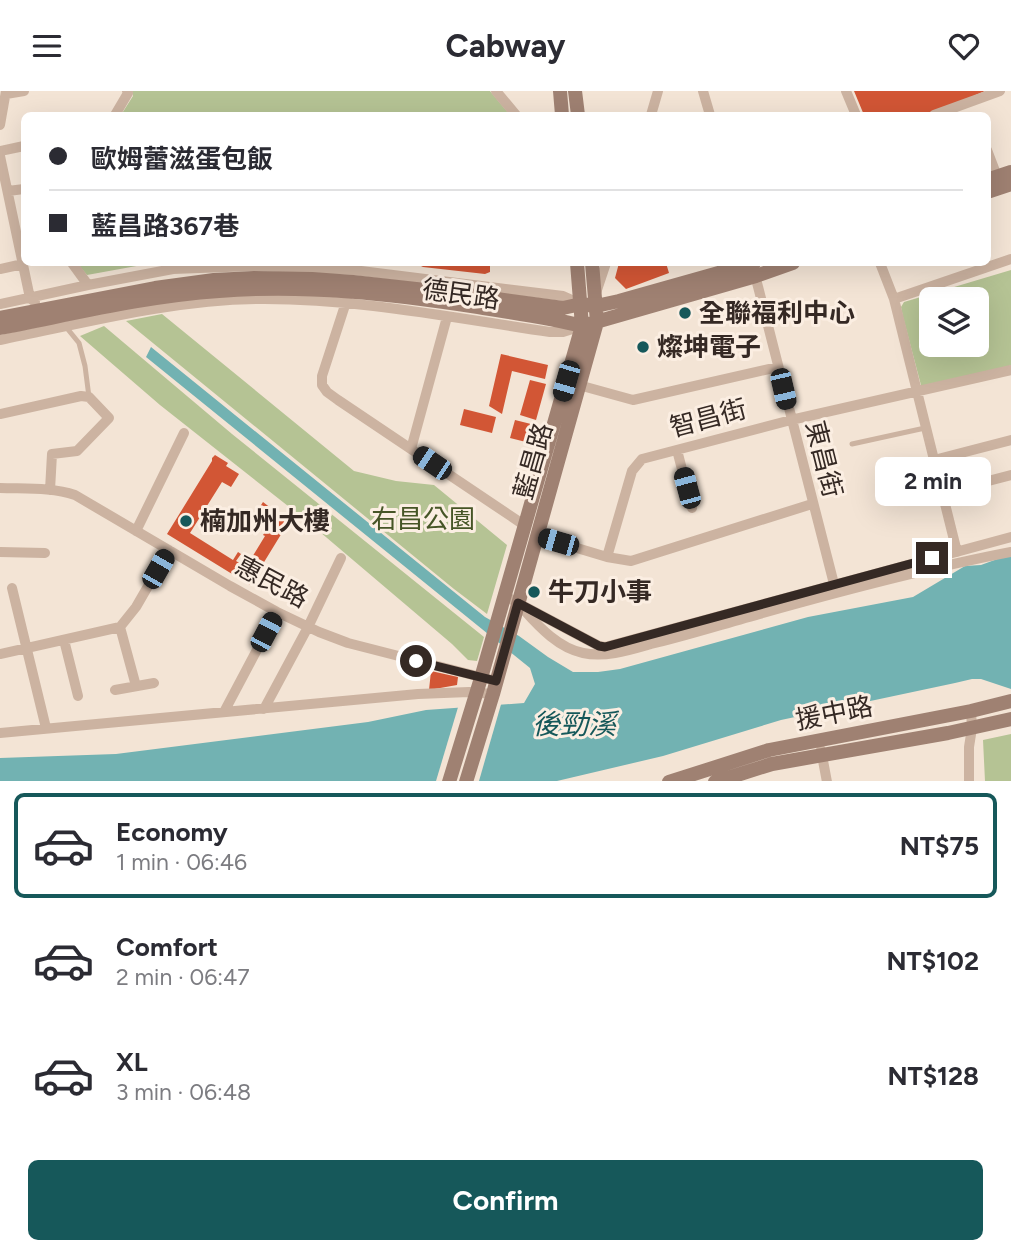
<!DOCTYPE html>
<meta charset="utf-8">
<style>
:root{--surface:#fff;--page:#f2f2f3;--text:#2b2b33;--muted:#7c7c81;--line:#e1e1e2;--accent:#16585a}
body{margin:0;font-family:Figtree,"Noto Sans TC",sans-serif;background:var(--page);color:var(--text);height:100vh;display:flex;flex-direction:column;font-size:26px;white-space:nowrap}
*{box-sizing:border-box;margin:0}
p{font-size:23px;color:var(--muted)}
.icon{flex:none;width:38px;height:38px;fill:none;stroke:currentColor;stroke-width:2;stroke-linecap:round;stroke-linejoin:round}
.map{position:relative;height:690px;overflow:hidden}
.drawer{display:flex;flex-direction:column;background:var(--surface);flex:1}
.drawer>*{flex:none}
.banner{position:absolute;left:21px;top:21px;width:970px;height:154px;border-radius:10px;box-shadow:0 7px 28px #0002;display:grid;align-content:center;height:154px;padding:0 28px;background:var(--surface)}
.controls{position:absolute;left:919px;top:196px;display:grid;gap:14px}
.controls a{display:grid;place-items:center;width:70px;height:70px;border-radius:10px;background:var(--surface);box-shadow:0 7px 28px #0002;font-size:35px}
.end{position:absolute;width:32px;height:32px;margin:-16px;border:9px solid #352924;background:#fff;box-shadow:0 0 0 4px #fff}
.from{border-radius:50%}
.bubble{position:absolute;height:49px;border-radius:10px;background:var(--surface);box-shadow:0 7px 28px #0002;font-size:23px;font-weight:700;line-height:49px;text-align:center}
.car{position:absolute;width:21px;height:42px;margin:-21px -10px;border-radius:9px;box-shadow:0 0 5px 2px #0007;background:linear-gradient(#222 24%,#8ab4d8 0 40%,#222 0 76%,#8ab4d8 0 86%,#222 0)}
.banner b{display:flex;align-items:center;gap:24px;height:66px;font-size:26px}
.banner b+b{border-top:2px solid var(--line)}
.banner i{width:18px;height:18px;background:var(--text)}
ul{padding:12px 0 0;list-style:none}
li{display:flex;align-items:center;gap:21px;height:105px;margin:0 14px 10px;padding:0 14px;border:4px solid transparent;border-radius:10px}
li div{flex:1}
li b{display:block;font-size:26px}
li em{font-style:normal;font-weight:700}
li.selected{border-color:var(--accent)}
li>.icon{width:63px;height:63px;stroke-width:1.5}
.primary-button{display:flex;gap:14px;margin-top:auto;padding:14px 28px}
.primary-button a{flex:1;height:80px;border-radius:10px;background:var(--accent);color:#fff;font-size:28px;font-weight:700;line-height:80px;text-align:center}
header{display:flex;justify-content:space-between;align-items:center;height:91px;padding:0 28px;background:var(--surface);font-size:32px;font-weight:700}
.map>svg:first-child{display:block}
</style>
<header><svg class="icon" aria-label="menu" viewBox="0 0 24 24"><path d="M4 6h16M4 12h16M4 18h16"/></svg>Cabway<svg class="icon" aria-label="heart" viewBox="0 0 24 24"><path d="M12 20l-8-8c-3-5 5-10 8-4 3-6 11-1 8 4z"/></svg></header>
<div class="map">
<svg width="1011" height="691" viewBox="0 0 1011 691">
<rect width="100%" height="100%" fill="#f3e4d5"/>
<path fill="#b5c394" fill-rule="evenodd" d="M132,0H490L510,24H121L133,5Z
M77,172H184L182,173L153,172L87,184Z
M1011,179V275L922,298L903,226L901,216L904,211ZM931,208H976V254H931Z
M162,223L354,380L396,390L434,394L507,454L487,523L454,498L126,230Z
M104,235L232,343L484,546L477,570L468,569L452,553L307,430L160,314L80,245Z
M1011,643V690H985L983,649Z"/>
<path fill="#72b2b2" d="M151,256L485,526L519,545L548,566L573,581H598L620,578L808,526L913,506L965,475L981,474L1011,463V598L981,588H972L955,592L781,629L663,665L557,690L0,691V667L116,663L368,631L426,619L524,612L535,593L530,577L146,266Z"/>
<path fill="#f3e4d5" d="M502,610L479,690H436L459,613Z"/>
<path fill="#d25635" d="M854,0H985L930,24H864Z
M415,172H490V181L485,183L423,176Z
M619,172H666L669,182L626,198L615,187Z
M501,263L548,274L545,288L512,280L502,323L489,315Z
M530,289L546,293L536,329L520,324Z
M464,318L496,326L492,342L460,334Z
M515,329L539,335L534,353L510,347Z
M215,364L228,372L226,375L239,383L231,396L222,391L190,442L233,469L238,461L241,463L236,470L246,476L265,445L263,444L265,441L267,442L273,433L256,422L263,411L276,421V422L282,426L281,428L288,432L250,494L167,443L212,370V367Z
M431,580L458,586L457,594L429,599Z"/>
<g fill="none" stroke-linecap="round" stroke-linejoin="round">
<path stroke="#ccb3a1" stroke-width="5" d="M66,236L79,252L85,275L89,306
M852,353L925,337"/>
<path stroke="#ccb3a1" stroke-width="10" d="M496,0L516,24
M703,0L710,24
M846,0L856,24
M6,3L24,0
M115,24L128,2L127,0
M651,24L658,0
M934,24L1000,0
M0,34L6,0
M987,59L1000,93
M0,60L24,55
M0,65L30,207L35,211
M8,100L24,98
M72,172L88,194
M880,172L894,208L957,461
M0,178L23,173
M754,180L834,493
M596,202L606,172
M348,205L322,285V294L327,301L338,309L524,434
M894,208L1011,168
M0,213L88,194L173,178L253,175L353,179L563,205L581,213
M0,249C85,232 171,209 258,208C356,207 454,227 550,241H563L582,235
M575,293L633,309L778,276
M0,323L81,305L89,306L109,327L77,360L52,363L50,399
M411,358L447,226
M677,359L692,417
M934,369L1011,349
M0,397C24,398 52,396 75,404L230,495L277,521L319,541L348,552L496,590
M942,402L1011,384
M136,440L184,342
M537,445L607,466L631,470L812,413
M0,461L45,462
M607,466L632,380L642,368L791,329L1011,279
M12,497L46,637
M503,504L599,555L605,556L1011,446
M524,519C540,537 559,557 583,562C605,567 630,559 651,553C689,544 726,532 763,522C845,499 928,477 1011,461
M120,536L136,595
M64,549L78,605
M0,563L120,536L136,516L169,459
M115,599L154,592
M264,618L308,536L341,467
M224,621L277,521
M0,642L418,603L469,601L493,603
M821,659L827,691
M969,691V656L972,637L971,620"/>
<path stroke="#9f8172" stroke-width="14" d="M560,0L562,24
M575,0L578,24
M987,89L1011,81
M987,101L1011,93
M0,227L155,197L214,189L254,187L312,188L353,191L461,203L563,217L581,213L596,215L619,210L754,172
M0,237C73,223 145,205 219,200C306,193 392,203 478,216C513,222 548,226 582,235L756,185L793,172
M449,691L481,587L582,235L577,172
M466,691L493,603L597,231L592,172
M669,691L769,659L971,620L1011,610
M715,691L772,673L948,642L1011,628"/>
</g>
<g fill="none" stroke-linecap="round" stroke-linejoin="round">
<path stroke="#352924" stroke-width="9" d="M416,570L496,590L518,512L599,555L605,556L932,467"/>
</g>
<g fill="#16585a" stroke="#fbeee2" stroke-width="2.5">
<circle cx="685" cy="222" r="7"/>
<circle cx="643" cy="256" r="7"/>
<circle cx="186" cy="430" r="7"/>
<circle cx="534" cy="501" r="7"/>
</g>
<g text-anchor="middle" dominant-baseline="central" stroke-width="6" stroke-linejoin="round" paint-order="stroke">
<g font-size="26" fill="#352924" stroke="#fbeee2">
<text transform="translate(461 203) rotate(8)">德民路</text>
<text transform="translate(708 327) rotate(-15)">智昌街</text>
<text transform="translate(824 368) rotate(76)">東昌街</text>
<text transform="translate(533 370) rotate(-74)">藍昌路</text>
<text transform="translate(272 491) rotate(28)">惠民路</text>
<text transform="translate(834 622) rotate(-11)">援中路</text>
</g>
<g font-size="26" font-weight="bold" fill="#352924" stroke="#fbeee2" text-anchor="start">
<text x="699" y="222">全聯福利中心</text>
<text x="657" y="256">燦坤電子</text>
<text x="200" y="430">楠加州大樓</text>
<text x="548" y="501">牛刀小事</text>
</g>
<g font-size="26" fill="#465526" stroke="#fbeee2">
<text x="423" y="428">右昌公園</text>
</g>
<g font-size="28" font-style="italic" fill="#16585a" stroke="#fbeee2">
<text x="574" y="633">後勁溪</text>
</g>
</g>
</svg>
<div class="controls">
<a><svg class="icon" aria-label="layers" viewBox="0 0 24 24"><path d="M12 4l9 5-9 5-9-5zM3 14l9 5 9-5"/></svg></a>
</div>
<i class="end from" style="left:416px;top:570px"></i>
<i class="end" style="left:932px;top:467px"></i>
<div class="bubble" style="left:875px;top:366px;width:116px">2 min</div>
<i class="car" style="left:566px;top:290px;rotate:196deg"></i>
<i class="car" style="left:783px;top:298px;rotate:167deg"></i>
<i class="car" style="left:432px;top:372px;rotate:304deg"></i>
<i class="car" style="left:687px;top:397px;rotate:345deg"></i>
<i class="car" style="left:558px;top:451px;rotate:286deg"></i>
<i class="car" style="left:158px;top:478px;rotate:30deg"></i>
<i class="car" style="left:266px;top:541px;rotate:28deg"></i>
<div class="banner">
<b><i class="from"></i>歐姆蕾滋蛋包飯</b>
<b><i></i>藍昌路367巷</b>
</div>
</div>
<section class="drawer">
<ul>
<li class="selected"><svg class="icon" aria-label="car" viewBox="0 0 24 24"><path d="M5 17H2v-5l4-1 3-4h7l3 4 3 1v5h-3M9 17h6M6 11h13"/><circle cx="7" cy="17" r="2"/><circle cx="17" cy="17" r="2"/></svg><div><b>Economy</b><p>1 min · 06:46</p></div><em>NT$75</em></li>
<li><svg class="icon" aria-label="car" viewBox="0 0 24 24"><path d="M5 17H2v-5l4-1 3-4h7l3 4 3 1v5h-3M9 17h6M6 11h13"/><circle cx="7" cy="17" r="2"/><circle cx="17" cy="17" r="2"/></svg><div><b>Comfort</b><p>2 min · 06:47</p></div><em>NT$102</em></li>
<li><svg class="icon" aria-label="car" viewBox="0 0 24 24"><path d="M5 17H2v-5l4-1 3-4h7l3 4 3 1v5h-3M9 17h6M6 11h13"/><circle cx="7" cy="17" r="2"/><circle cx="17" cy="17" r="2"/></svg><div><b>XL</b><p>3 min · 06:48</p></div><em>NT$128</em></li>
</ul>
<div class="primary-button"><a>Confirm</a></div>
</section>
